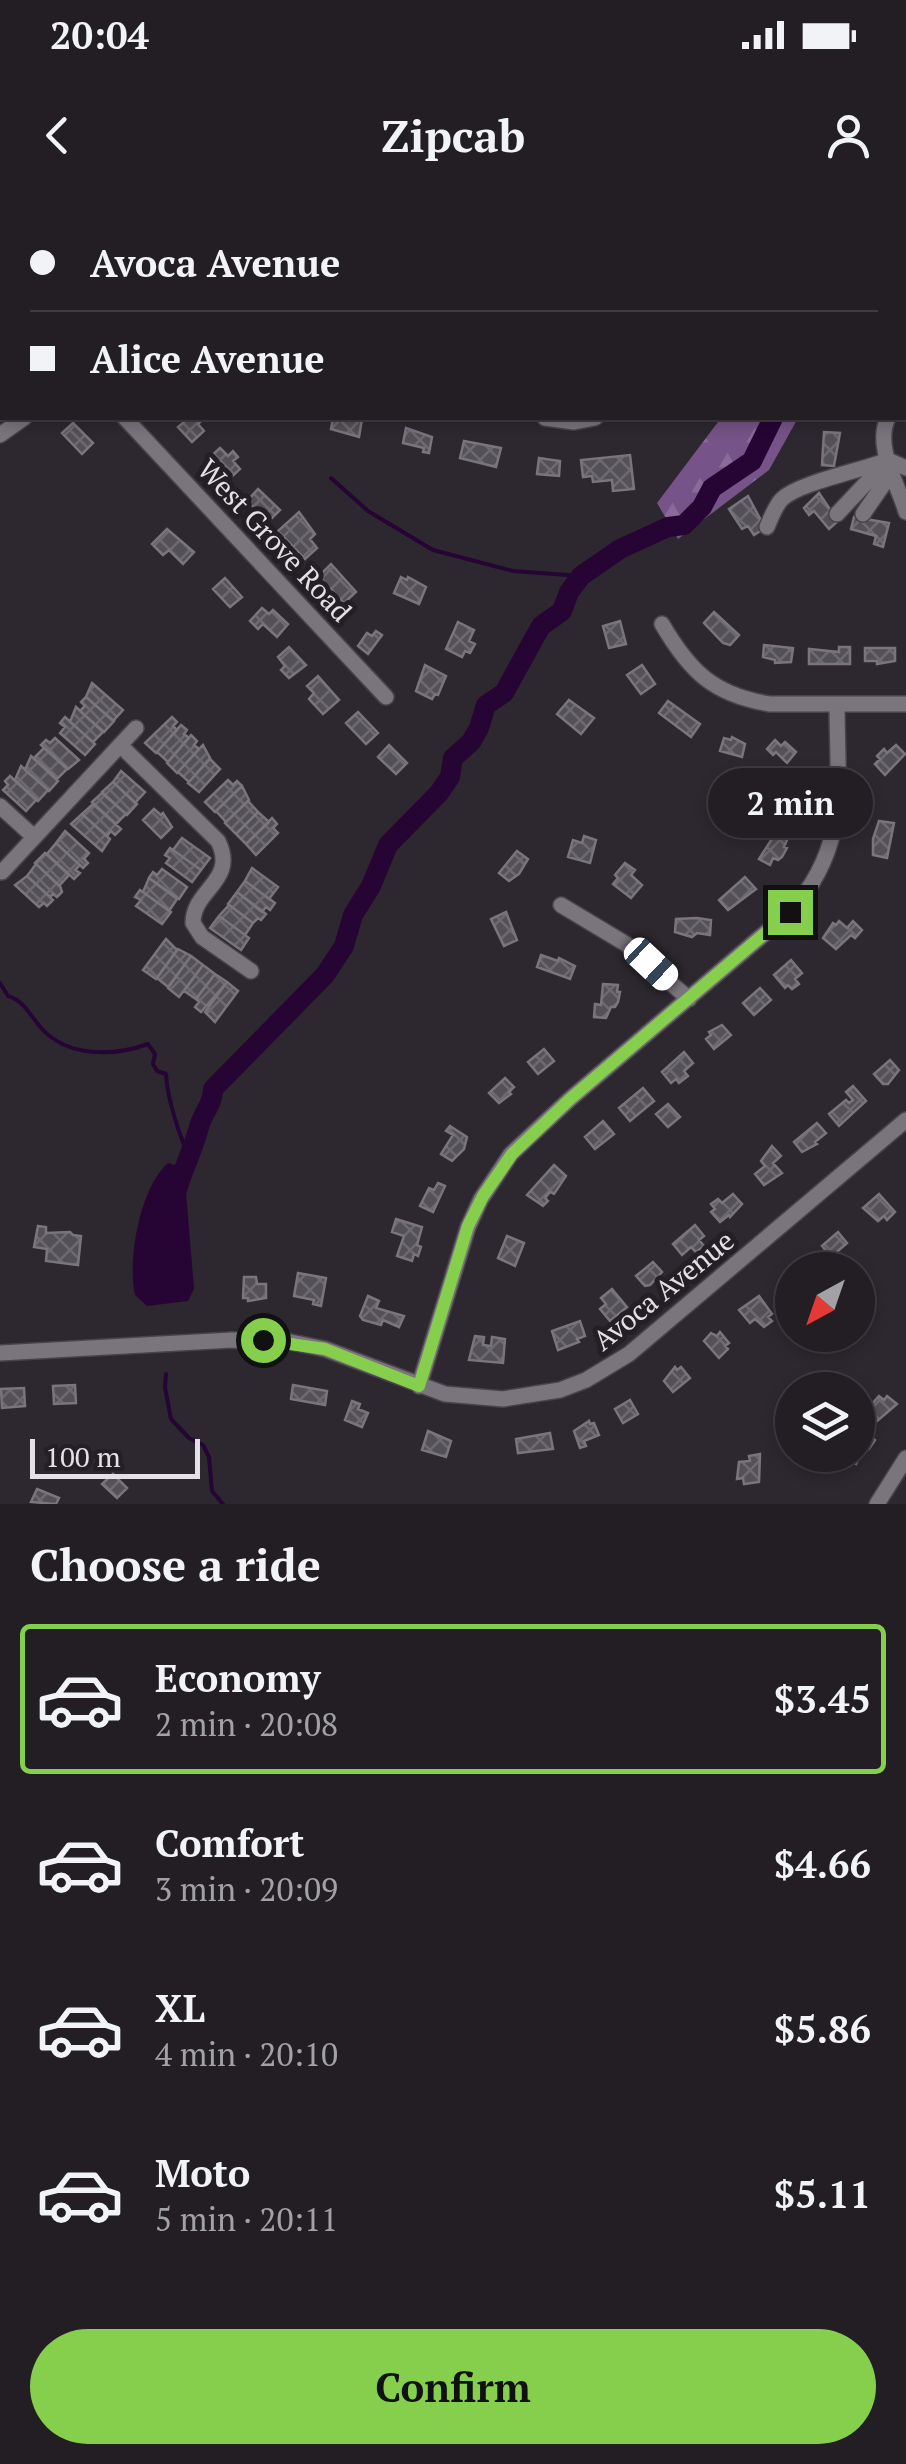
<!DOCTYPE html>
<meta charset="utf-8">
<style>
:root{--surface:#221e23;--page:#2e2b30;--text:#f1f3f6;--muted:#a2a2a6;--line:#3f3c41;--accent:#86cf4c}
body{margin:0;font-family:"PT Serif",serif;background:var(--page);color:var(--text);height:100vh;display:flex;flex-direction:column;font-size:38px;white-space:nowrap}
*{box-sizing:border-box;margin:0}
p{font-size:32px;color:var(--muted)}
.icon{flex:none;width:55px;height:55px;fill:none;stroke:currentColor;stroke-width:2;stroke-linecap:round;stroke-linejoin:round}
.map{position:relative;height:1304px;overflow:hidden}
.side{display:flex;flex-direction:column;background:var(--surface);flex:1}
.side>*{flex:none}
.banner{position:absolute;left:0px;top:0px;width:908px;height:220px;box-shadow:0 5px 15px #0003,0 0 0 2px var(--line);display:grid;align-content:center;height:220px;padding:0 30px;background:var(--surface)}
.needle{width:65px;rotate:220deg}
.fabs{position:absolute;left:775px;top:1052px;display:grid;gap:20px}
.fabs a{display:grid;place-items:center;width:100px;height:100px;border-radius:50%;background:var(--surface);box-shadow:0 5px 15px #0003,0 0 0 2px var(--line);font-size:50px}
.scale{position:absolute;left:30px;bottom:25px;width:170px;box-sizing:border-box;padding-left:10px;border:5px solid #e4e1e6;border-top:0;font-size:28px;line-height:35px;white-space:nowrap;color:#e4e1e6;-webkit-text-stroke:8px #231f25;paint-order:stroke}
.end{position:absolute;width:45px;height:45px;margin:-22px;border:12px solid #86cf4c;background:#111;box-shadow:0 0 0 5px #111}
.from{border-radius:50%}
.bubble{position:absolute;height:70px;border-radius:35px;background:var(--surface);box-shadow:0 5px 15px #0003,0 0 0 2px var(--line);font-size:32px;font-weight:700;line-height:70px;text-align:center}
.car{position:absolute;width:30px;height:60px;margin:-30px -15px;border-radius:12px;box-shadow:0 0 8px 2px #0007;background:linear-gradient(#fff 24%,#345 0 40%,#fff 0 76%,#345 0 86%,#fff 0)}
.banner b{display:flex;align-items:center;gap:35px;height:95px;font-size:38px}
.banner b+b{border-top:2px solid var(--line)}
.banner i{width:25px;height:25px;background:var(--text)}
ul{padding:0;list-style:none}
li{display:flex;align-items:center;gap:30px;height:150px;margin:0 20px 15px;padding:0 10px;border:5px solid transparent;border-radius:10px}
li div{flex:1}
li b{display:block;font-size:38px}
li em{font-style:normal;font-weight:700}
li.current{border-color:var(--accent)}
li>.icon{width:90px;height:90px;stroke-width:1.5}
h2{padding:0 30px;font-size:45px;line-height:120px}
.cta{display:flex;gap:20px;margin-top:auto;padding:20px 30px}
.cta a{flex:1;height:115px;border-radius:60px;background:var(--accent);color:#111;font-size:40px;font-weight:700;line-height:115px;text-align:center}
.status{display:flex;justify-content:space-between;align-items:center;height:70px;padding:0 50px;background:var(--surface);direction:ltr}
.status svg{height:28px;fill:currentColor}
header{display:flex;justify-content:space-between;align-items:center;height:130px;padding:0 30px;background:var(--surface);font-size:45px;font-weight:700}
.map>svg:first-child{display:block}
</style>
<div class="status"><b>20:04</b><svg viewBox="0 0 49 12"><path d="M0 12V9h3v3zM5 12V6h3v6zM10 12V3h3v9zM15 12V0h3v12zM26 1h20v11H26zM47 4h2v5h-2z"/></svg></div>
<header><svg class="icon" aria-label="back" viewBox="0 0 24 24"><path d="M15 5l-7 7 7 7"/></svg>Zipcab<svg class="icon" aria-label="person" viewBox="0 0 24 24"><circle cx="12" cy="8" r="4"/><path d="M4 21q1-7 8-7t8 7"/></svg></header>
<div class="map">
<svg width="906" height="1304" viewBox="0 0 906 1304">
<defs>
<pattern id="forest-firs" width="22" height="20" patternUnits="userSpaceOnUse" patternTransform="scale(2.5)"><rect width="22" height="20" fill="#765388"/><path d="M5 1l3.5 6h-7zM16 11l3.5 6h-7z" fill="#896b99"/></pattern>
<pattern id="building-cross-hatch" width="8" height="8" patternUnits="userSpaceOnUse" patternTransform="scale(2.5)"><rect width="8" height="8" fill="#545057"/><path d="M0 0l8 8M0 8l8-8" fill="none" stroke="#6c696f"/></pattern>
</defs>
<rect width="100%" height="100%" fill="#2d282f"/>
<path fill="url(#forest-firs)" d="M721,218H798L769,270L678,339L657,303Z"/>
<path fill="#260434" d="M168,963L178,966L186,992L194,1089L188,1101L147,1106L135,1095C127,1060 140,987 168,963Z"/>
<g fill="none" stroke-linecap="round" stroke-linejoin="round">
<path stroke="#260434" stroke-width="4" d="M331,278L368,311L433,350L513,371L581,376
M0,783L8,796C25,801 30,816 42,829C69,858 115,856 148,844L155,854L153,864L157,871L166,874C167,898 180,938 190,958
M166,1174L165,1187L171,1219L189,1238L203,1245L209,1257L212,1291L223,1304"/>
<path stroke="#260434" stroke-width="20" d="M804,0V2
M905,88H906
M175,997C181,972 193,951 199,927C203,912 213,905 213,889L325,775L344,746L353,715L371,686L388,645L439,593L450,577L453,558L471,542L479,528L486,505L504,493L541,426L562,411L569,392L581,376L620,349L668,327L684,325L702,307L712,288L752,261L773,218"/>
</g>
<path fill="url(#building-cross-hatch)" stroke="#7a747d" stroke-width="2.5" d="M189,218H198L201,221L198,224L204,231L192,242L178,227Z
M333,218L362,219L359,237L331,229Z
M73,223L93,243L82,254L62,233Z
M406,228L432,237L429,253L423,252L424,248L403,243Z
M824,232L840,233L834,266L822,265Z
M464,241L501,248L496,267L460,258Z
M220,248L228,256L233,251L238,257L233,261L240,269L228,280L208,259Z
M630,255L634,289L613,291L612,280L593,282L592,276L583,277L581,260Z
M539,258L560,261L559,276L537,274Z
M258,289L280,310L268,322L247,301Z
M819,293L838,321L829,329L814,311L809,315L804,308Z
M748,296L765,328L754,335L748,326L742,329L729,309Z
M299,312L315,334L310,339L317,348L305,359L278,331Z
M854,317L889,323L883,347L874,344L876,336L851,329Z
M167,329L194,352L183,364L169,350L163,355L152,344Z
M331,364L356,392L344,403L319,376Z
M401,377L407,380L408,377L426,387L419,404L394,393Z
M225,378L242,397L230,407L213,389Z
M262,408L269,414L273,410L288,424L277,437L263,424L258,429L250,421Z
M714,412L739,435L730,445L723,443L704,423Z
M620,421L626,444L609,448L603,426Z
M458,422L474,430L469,441L475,444L470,453L465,451L462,457L446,449Z
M376,431L382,435L368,454L358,446L367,433L372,436Z
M764,445L793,448L791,462L775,463V460L763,457Z
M289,447L306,465L289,478L281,470L285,466L278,457Z
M839,447H850V464H809V449L839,452Z
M865,448H895V461L877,464V461H865Z
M425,465L446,476L438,495L435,494L432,499L416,491Z
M642,465L655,484L641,494L627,475Z
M318,476L339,500L323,514L309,499L314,493L307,486Z
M92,483L123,510L113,521L86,497Z
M86,497L114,521L104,532L80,511L85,506L81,502Z
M569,500L594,518L581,534L557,514Z
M668,501L700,524L691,537L659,513Z
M76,507L103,532L93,542L70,522Z
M358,512L378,533L366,544L346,523Z
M65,517L95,544L85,555L60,533L65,527L60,523Z
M172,517L177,522L173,526L177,530L156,553L145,543Z
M181,525L187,530L184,534L189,538L168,562L157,552Z
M191,535L197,541L194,545L199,549L177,573L167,563Z
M732,537L745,544L742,557L720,551L724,538L731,540Z
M55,538L79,560L68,569L41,545L46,540L50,543Z
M775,540L781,546L785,542L796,552L787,563L776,552L773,555L767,549Z
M203,545L210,558L189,582L178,572Z
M389,545L407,563L396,574L378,557Z
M896,545L905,554L885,575L875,564L880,559L877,556L884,549L887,553Z
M44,548L67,569L57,579L34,558Z
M31,556L58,581L49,591L25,570Z
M210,559L220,569L199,592L188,583Z
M21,566L48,590L38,601L15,580Z
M121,571L145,592L135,603L113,582Z
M10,576L36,600L26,611L3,590L8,585L5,581Z
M228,580L233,585L237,581L242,586L215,612L205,602Z
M113,582L137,604L127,615L102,592Z
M242,586L249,600L226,622L216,611Z
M102,593L126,614L116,624L92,602Z
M248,601L258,612L236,634L225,623Z
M93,604L121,629L115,635L111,631L107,636L82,614Z
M154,609L161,615L163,613L172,627L161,638L143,620Z
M258,612L269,622L246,644L236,634Z
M82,614L110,639L102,651L71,624Z
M272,618L277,624L273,628L278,633L256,655L246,644Z
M879,621L894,623L887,658L873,655V639Z
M65,631L89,653L84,659L88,663L83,668L56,643Z
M775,634L787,640L784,647L787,648L782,657L778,660L773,658L770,665L759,659Z
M584,636L596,640L590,663L568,657L573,640L582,643Z
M182,638L210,658L201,670L173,650Z
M56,643L80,665L75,670L80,673L74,679L47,654Z
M170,648L201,670L192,682L166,663L170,658L165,655Z
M517,651L528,659L519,674L509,681L499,673Z
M45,653L69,675L59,686L35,663Z
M625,663L635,670L631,675L642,685L631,698L613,684L618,678L615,675Z
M36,664L60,686L62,692L57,697L53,694L50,697L27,676Z
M252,668L278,687L269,699L245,681Z
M162,669L187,687L179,699L149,678L153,672L157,675Z
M27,676L53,700L47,706L44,703L39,707L15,685Z
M745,677L756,689L728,710L719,700Z
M149,678L177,699L169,711L143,692Z
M245,681L275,703L270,710L266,707L262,712L237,692Z
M140,690L171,712L162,724L136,706L141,700L135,697Z
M237,692L266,714L261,720L258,718L253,723L228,704Z
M229,705L253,723L245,735L219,716Z
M506,712L517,740L504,746L491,719Z
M219,716L249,738L241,750L210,728Z
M697,718L711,720L710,735L697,733L692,737L675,732L676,719Z
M839,721L847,728L853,721L862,730L855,738L851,735L836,749L823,738L833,723L836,725Z
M166,739L177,750L156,779L143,770Z
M178,749L191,756L168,787L157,778Z
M541,755L558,761L559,758L575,766L570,779L537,767Z
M191,756L203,765L179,797L168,788Z
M791,760L802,773L795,779L799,784L792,789L788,785L785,788L774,775Z
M203,765L215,774L196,799L184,791Z
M215,774L227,782L201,812L195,807L199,802L196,799Z
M227,782L238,791L215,822L205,812Z
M603,784L618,785L617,792H620L618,802L615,807H611L606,818L594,817L595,804L601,805Z
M760,788L771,800L754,815L743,803Z
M722,825L731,835L714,849L706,839L711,835L709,832Z
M544,849L554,861L538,874L528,862Z
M684,852L693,863L684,871L688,876L679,883L676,879L671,883L662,872Z
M890,860L899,870L888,884H883L874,874Z
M505,878L514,887L509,892L511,894L499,903L489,893Z
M853,886L866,901L839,926L829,914L846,900L849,903L853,900L846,892Z
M643,888L654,901L630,921L619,908Z
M668,904L680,917L668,927L656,914Z
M603,921L614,934L595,949L585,937Z
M817,923L826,933L815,942L817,944L802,952L794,942Z
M450,926L467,937L464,949L452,961L441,954L453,935L446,931Z
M772,946L781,956L773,963L782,973L764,985L755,974L765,966L761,961Z
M554,965L566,976L554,994L550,992L545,998L548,1001L543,1006L527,995Z
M438,983L445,986L433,1012L420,1006L429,988L434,990Z
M733,994L742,1004L730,1017L729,1015L720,1022L711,1012L715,1009L711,1004L718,999L722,1003Z
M879,994L895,1012L887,1020L884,1016L878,1021L863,1008Z
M396,1019L422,1027L417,1045L421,1047L418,1056L414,1054L412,1061L397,1056L404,1036L392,1032Z
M695,1025L704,1036L699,1040L704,1046L696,1052L691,1047L682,1055L673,1044Z
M38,1026L46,1027V1033L70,1032L73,1035L81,1036L78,1065L46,1061L47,1049L34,1047Z
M838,1032L847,1043L831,1057L822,1046Z
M507,1036L524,1043L515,1066L498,1058Z
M653,1062L662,1072L650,1085L645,1086L636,1076Z
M298,1073L326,1078L321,1106L313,1104L314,1100L294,1096Z
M244,1077H256L257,1084H266V1098L248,1101V1098H243Z
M612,1089L627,1107L610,1121L600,1109L606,1104L601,1098Z
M368,1096L379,1101L376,1108L404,1116L399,1127L383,1120L381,1125L363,1120L360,1116Z
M759,1096L772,1114L768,1117L772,1121L764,1127L755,1119L750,1123L739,1110Z
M580,1121L585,1136L577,1139L579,1142L558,1150L552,1131Z
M720,1132L729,1143L725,1146L728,1149L719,1158L704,1141L711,1133L717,1136Z
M475,1136L484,1137L483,1145L491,1146L492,1137L505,1139L503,1163L469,1160Z
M675,1167L677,1170L681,1167L690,1178L673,1192L664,1181Z
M75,1185L76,1203L54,1204L53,1186Z
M293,1185L327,1191L325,1205L291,1199Z
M24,1188L25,1206L2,1208L1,1189Z
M879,1196L884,1200L887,1196L897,1204L876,1222L864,1213Z
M630,1200L638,1214L623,1223L615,1209Z
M352,1201L360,1204L358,1209L368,1213L362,1227L345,1220Z
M589,1221L590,1224L594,1223L599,1235L584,1241L586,1246L580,1248L574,1231Z
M428,1231L451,1241L446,1257L422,1250Z
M550,1233L553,1249L518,1253L516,1239Z
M865,1233L875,1240L869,1249L865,1247L856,1264L842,1255H858V1236L862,1238Z
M760,1254L759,1282L744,1284L743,1278L737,1279L739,1262L750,1261L749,1256Z
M113,1274L127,1288L117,1298L102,1284Z
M37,1289L59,1298L56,1304L31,1302Z"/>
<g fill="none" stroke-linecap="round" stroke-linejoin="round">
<defs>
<path id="minor" d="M230,2L232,0
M905,189L906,188
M125,218L386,497
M545,218L574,222L595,218
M888,218C874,246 898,284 906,312
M0,235L24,218
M837,314L885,263
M863,314L883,285L888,264
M767,327C771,318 775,306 782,299C798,283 863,270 888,260L906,268
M662,424C690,472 714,495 770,504H906
M120,545L218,641C238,681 193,689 193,723L202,737L251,771
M0,606L34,637
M2,672L136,528
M561,705L626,744L689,799
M0,1153L232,1140L286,1141L325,1149L445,1194L503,1199L560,1190L586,1180L629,1154L906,920
M419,1186L468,1027L481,999L511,954L570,899L790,712C850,646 837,587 837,505
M877,1304L906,1258"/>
</defs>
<use href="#minor" stroke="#474349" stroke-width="18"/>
<use href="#minor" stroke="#7a747d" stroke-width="15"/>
</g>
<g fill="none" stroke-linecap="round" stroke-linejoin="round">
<path stroke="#86cf4c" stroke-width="12" d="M263,1140L325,1149L419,1186L468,1026L483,996L512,954L570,899L790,712"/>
</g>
<g text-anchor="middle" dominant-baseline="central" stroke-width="10" stroke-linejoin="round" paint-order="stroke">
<g font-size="28" fill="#e4e1e6" stroke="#231f25">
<text transform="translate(275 340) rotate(47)">West Grove Road</text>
<text transform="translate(663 1090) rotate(-39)">Avoca Avenue</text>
</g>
</g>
</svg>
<div class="fabs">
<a><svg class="needle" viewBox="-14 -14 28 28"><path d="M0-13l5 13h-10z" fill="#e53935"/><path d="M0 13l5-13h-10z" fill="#a2a2a6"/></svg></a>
<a><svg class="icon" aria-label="layers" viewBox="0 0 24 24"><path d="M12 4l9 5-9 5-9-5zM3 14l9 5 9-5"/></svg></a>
</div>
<div class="scale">100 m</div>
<i class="end from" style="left:263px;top:1140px"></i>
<i class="end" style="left:790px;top:712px"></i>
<div class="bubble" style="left:708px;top:568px;width:165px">2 min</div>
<i class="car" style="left:651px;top:764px;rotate:133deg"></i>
<div class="banner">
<b><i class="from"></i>Avoca Avenue</b>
<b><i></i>Alice Avenue</b>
</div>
</div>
<section class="side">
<h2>Choose a ride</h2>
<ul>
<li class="current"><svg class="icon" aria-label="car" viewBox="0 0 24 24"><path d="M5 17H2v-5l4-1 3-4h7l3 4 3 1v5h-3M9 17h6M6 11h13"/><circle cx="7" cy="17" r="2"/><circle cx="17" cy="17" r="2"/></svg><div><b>Economy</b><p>2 min · 20:08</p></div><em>$3.45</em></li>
<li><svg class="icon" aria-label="car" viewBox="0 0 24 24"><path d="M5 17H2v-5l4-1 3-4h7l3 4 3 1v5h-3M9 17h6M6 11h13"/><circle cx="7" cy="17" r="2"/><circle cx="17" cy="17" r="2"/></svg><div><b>Comfort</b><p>3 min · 20:09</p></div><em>$4.66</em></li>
<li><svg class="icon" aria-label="car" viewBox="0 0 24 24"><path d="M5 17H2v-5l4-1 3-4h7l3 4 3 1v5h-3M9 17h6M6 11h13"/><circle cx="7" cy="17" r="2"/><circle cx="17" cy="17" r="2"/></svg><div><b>XL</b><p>4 min · 20:10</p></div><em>$5.86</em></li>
<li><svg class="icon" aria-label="car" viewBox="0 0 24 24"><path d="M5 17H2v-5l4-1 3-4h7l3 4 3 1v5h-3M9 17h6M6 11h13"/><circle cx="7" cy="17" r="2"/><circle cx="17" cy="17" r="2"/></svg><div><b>Moto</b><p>5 min · 20:11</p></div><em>$5.11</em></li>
</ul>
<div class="cta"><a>Confirm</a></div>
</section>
